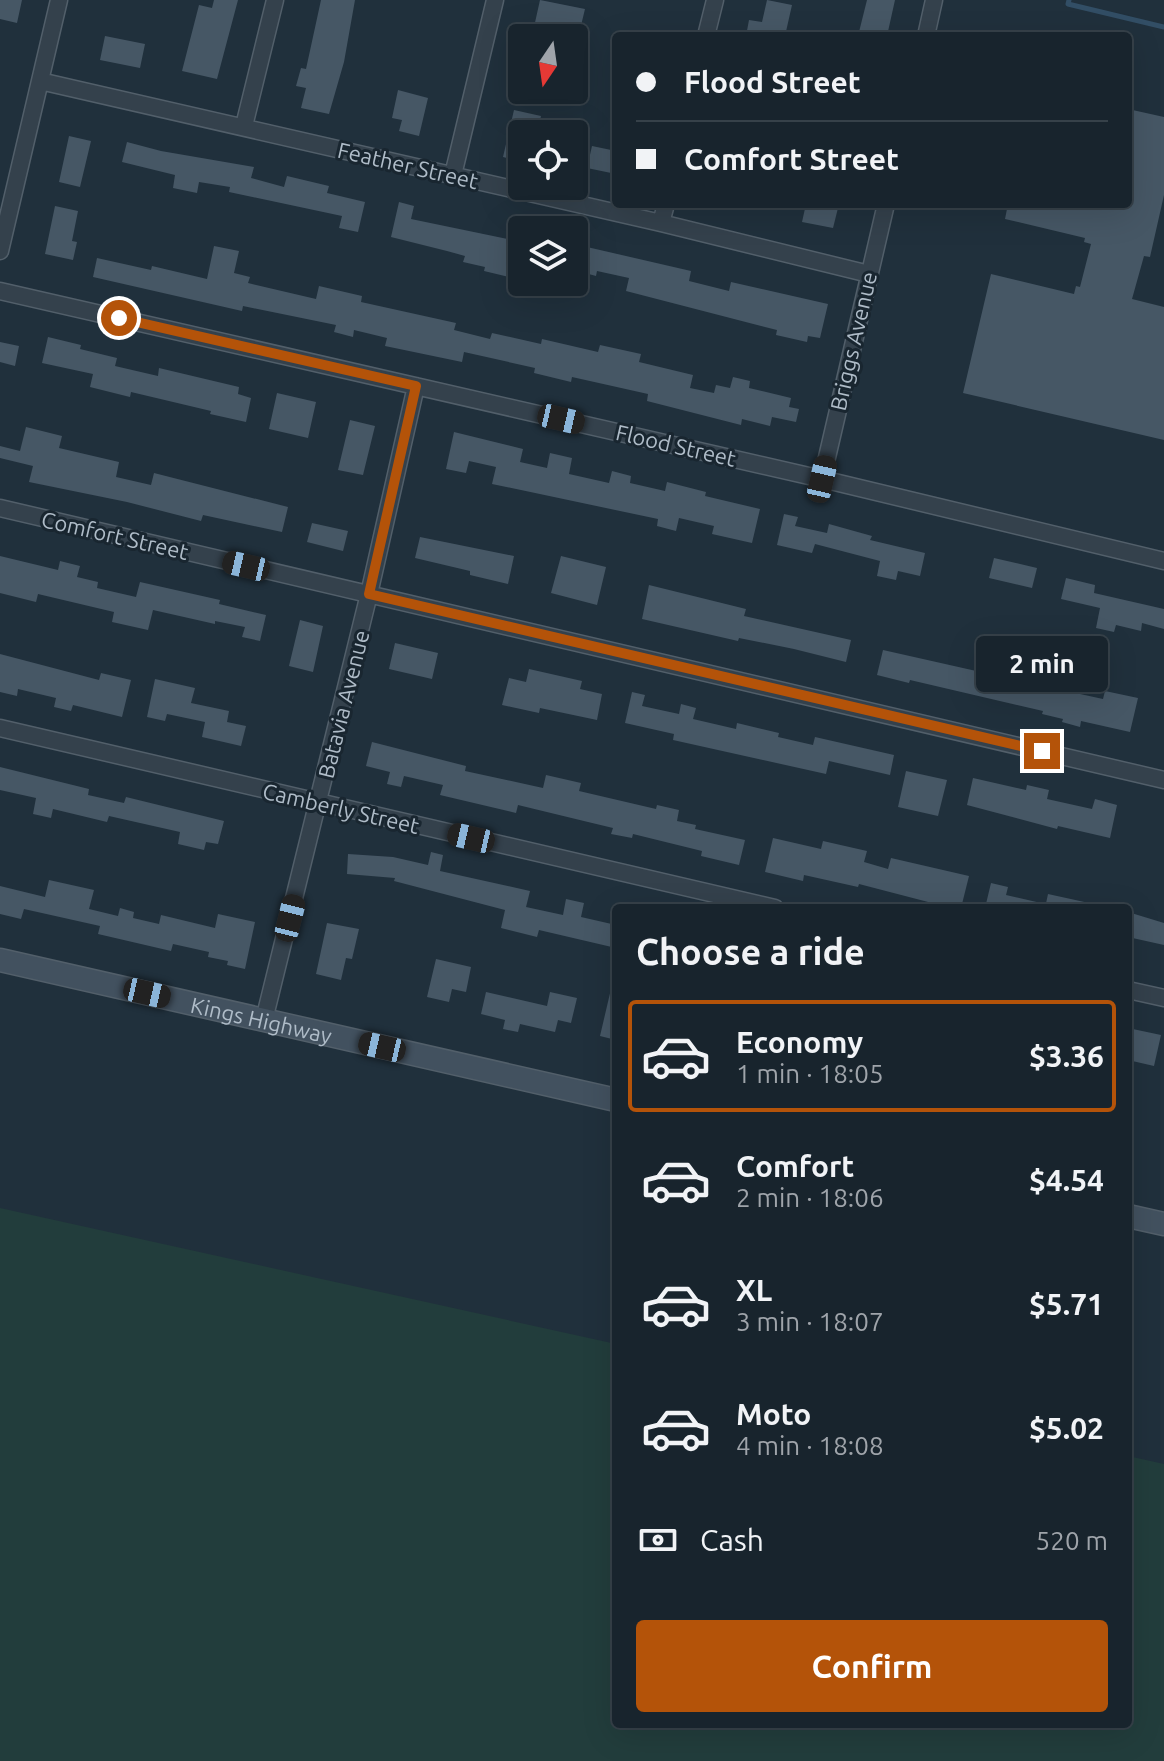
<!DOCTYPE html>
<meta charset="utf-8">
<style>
:root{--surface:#18242d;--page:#212c35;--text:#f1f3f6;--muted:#9fa4aa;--line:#364149;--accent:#b45309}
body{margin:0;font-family:Ubuntu,sans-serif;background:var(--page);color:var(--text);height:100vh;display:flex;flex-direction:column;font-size:30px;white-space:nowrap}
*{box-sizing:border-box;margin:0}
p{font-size:26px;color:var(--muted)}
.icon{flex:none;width:44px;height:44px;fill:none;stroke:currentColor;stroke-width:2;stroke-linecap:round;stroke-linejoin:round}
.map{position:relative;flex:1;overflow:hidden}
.details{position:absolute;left:612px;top:904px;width:520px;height:824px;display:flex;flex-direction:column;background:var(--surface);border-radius:8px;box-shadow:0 8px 32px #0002,0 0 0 2px var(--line)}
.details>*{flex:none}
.guide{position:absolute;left:612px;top:32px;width:520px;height:176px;border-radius:8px;box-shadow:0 8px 32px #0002,0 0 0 2px var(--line);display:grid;align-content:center;height:176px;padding:0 24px;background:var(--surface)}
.needle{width:52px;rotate:193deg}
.controls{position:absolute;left:508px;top:24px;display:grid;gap:16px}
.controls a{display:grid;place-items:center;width:80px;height:80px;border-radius:8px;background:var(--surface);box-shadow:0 8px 32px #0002,0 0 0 2px var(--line);font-size:40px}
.end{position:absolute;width:36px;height:36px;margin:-18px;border:10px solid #b45309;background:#fff;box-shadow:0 0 0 4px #fff}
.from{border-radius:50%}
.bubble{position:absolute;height:56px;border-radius:8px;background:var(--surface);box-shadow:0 8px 32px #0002,0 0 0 2px var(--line);font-size:26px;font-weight:700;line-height:56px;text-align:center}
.car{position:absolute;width:24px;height:48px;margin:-24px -12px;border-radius:10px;box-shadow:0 0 6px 2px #0007;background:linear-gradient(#222 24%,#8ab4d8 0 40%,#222 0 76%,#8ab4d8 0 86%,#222 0)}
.guide b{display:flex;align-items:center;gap:28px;height:76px;font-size:30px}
.guide b+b{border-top:2px solid var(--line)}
.guide i{width:20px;height:20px;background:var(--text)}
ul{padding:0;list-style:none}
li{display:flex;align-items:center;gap:24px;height:112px;margin:0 16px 12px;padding:0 8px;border:4px solid transparent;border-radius:8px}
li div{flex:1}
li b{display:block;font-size:30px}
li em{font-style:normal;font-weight:700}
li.selected{border-color:var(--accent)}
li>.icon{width:72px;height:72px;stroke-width:1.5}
h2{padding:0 24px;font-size:36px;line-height:96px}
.pay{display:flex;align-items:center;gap:20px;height:88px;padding:0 24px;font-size:30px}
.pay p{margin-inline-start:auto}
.cta{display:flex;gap:16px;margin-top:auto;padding:16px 24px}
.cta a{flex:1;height:92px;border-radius:8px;background:var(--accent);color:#fff;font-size:32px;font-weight:700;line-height:92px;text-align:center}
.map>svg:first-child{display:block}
</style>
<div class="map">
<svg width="1164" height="1761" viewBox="0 0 1164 1761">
<rect width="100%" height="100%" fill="#20303c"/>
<path fill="#223d3c" d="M0,1208L616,1344V1724H1128V1456L1164,1464V1761H0Z"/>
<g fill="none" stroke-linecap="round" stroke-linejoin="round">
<path stroke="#324e65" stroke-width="5" d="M1069,0L1068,4L1164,27"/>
</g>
<path fill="#465765" d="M0,0H22L17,23L0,19Z
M214,0H238L217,79L182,71L199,5L212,8Z
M321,0H355L344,62L329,114L301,108L306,88L296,86L301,68L306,69Z
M540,0L585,9L578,38L532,36Z
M767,0L792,5L785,36H746L749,20L762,22Z
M867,0H895L887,36H858Z
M105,36L145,44L140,68L100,60Z
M398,90L428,98L419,136L399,131L402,120L392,118Z
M1128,109L1164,117V195L1150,257L1144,256L1132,299L1164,307V440L963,393L991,274L1074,294L1076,286L1080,287L1091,244L1084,242L1085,238L1005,219L1008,204H1128Z
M514,110L541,116L537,134H522V162L503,157Z
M69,136L91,141L80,187L59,182Z
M127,142L161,151L254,167L251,178L284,187L287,176L329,186L327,193L365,202L358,232L339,228L342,216L229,192L230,187L199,182L197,193L173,188L175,175L122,162Z
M592,146L616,151V174L587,168Z
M399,202L414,206L411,219L522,242V280L484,271L485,267L463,262L465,256L447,251L391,237Z
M806,204H839L833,228L802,222Z
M55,206L78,211L72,241L77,242L73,260L45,254Z
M574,244L691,271L689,281L729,291L731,282L828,304L820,338L808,336L807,342L776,335L777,330L626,291L629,278L597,271L596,276L574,270Z
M214,246L239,251L234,273L250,277L248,283L316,299L319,286L362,296L361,302L456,323L454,330L490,339L492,333L541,344L542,339L598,352L600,345L641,354L639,362L693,375L690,388L714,393L716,385L730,388L733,377L750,381L749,388L791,398L789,407L799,409L796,422L772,417L770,426L742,419L741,425L647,401L648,394L572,377L571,382L534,373L535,368L464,352L462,362L385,346L387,338L354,330L353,337L334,332L336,325L243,306L242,311L93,277L97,258L151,270L152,266L207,279Z
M48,337L81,345L80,349L117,358L115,366L158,376L159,368L239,387L238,394L251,398L246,422L210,414L211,411L131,392L130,397L90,387L93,374L42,363Z
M0,342L19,346L15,366L0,362Z
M277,393L316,402L308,438L269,429Z
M350,420L375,426L363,475L338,470Z
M26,427L62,436L59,448L119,462L116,477L151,485L154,473L288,507L282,532L203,515L201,521L127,502L29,482L33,466L0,458V446L20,451Z
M454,432L523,449L520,462L547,468L550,453L572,458L569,474L609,483L612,471L631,476L630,483L665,491L667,482L706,492L705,496L760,509L752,543L712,534L714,526L679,518L676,531L657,526L658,519L492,484L496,467L469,461L466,473L446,469Z
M784,514L798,517L795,526L827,533L829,524L872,536L870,540L925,553L920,576L898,571L896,580L877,576L880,561L815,544L812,553L777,545Z
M312,523L348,531L343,551L307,542Z
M420,537L514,556L508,584L470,575V571L415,558Z
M0,556L58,570L60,561L80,566L77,577L98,582L97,588L136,597L140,582L220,600L219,604L266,615L260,641L242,637L245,627L215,621V624L153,610L148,630L112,622L114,612L38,594L36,602L0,593Z
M561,556L606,567L597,605L551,593Z
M994,558L1037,568L1032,588L989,578Z
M1066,578L1095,585L1094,593L1164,609V629L1142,623L1141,631L1116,625L1114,632L1096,628L1100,608L1061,599Z
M649,585L746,609L744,616L851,640L846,662L794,649L739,638L738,641L642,619Z
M300,620L323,626L313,672L289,666Z
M395,643L438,653L432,679L389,669Z
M883,650L994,675L996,666L1022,673L1019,683L1048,689V687L1103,699L1105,691L1138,698L1130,732L1081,721L1080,727L1062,722L1063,719L1042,714L1043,711L910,680L909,683L877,675Z
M0,654L99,680L101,673L131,680L122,717L73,705L71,711L54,707L56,698L18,689L17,696L0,692Z
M529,669L582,681L580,689L602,694L597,720L540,708L539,713L502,705L509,678L526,682Z
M155,679L195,688L191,703L229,711L227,722L246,726L241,746L202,737L205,722L167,714L165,721L147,717Z
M632,692L645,695L642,706L679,714L681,704L696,708L693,719L736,729L737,723L779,733L778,737L813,745L815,737L894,755L890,775L829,761L826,774L673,740L674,734L625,723Z
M372,742L466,766L465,771L543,788L546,775L581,783L579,791L656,809L657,805L679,810L677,821L696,825L695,829L745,840L739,865L701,856L702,851L633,834L632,838L611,834L613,828L588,822L518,805L516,813L440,795L443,785L404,776L401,787L387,784L390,772L366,766Z
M0,767L89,789L88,795L124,803L126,797L224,821L218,844L206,842L204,850L178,844L180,832L109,816L107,822L53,809L51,818L33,814L36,798L0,790Z
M906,771L947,780L938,816L898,807Z
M973,778L1026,790L1027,785L1049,790L1047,799L1092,809L1095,799L1117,805L1110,838L1058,826L1057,829L967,805Z
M773,838L821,849L823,841L867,851L864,862L888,869L891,858L969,876L961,908L931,905L932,903L859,884L858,887L804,875L803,881L765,872Z
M431,852L443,855L440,871L530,891L526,907L563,915L566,899L584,903L581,917L616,925V948L539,930L537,937L501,928L505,910L394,881L395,878L347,874L348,854L393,857L428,865Z
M49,880L94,890L89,909L118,916L120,908L134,912L133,918L159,924L161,915L215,928L218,914L255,922L245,969L227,965L228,961L208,957L209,952L173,944L171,951L98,934L100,926L24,909L21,919L0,914V886L45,897Z
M991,883L1008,887L1006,895L1041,903L1040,908H985Z
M1048,894L1089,903L1088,908H1045Z
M1128,912L1164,923V945L1128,937Z
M327,923L359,929L352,959L346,958L341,980L316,974Z
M436,959L471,967L466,992L452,989L449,1002L427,997Z
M611,989H616V1040L600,1036Z
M486,992L547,1006L550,992L577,998L571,1023L558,1020L555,1032L520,1024L518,1032L503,1029L505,1020L481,1014Z
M1128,1028L1161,1035L1154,1066L1128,1060Z"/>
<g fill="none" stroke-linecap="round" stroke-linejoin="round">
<defs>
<path id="street" d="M706,36L715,0
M926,36L934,0
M40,81L661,223L869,274
M244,126L275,0
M453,175L495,0
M661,223L666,204
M0,251L59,0
M0,291L822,479L1164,561
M822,479L886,204
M0,508L1164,780
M0,728L775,908
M1128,990L1164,998
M264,1020L369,594L416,386"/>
<g id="secondary">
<path id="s1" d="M0,960L616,1100"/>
<path d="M1128,1216L1164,1224"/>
</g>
</defs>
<use href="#street" stroke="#525f6a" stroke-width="19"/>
<use href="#secondary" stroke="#525f6a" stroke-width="25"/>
<use href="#street" stroke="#34414c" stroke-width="16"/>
<use href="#secondary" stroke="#42515f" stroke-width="22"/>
</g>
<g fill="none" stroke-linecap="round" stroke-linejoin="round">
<path stroke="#b45309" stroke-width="10" d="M119,318L416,386L369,594L1042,751"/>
</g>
<g text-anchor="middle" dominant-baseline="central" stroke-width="6" stroke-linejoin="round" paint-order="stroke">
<g font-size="22" fill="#afbcc8" stroke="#192630">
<text transform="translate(408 165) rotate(13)">Feather Street</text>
<text transform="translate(853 341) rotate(-77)">Briggs Avenue</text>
<text transform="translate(676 445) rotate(13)">Flood Street</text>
<text transform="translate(115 535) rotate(13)">Comfort Street</text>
<text transform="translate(343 704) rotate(-76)">Batavia Avenue</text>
<text transform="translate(341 808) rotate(13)">Camberly Street</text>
<text stroke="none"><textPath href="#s1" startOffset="268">Kings Highway</textPath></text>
</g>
</g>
</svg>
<div class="controls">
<a><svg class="needle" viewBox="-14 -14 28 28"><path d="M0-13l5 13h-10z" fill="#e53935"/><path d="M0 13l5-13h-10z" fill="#9fa4aa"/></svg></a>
<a><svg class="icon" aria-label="locate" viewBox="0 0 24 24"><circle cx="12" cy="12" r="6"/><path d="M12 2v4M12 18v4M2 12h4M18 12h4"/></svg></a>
<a><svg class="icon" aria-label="layers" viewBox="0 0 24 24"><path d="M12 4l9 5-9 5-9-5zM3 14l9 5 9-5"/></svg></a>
</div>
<i class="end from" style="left:119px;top:318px"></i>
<i class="end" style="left:1042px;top:751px"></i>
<div class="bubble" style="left:976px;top:636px;width:132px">2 min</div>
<i class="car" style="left:561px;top:419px;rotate:103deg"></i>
<i class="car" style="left:822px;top:479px;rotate:13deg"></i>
<i class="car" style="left:246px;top:566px;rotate:283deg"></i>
<i class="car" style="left:471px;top:838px;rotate:283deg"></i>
<i class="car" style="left:290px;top:918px;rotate:14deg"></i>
<i class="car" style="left:147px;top:993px;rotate:103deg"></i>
<i class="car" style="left:382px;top:1047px;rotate:283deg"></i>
<div class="guide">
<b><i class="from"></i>Flood Street</b>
<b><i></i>Comfort Street</b>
</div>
<section class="details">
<h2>Choose a ride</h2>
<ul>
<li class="selected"><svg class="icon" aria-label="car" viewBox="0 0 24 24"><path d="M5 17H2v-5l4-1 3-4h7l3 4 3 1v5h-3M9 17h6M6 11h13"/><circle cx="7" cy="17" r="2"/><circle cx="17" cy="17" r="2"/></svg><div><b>Economy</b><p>1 min · 18:05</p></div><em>$3.36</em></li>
<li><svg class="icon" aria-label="car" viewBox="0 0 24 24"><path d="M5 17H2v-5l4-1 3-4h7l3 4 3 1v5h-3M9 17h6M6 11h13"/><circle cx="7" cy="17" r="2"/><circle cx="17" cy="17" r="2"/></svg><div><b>Comfort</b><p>2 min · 18:06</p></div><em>$4.54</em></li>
<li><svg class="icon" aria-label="car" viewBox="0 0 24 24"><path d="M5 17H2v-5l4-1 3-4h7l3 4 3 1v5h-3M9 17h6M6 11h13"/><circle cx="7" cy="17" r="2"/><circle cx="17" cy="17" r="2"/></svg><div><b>XL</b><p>3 min · 18:07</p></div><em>$5.71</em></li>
<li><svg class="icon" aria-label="car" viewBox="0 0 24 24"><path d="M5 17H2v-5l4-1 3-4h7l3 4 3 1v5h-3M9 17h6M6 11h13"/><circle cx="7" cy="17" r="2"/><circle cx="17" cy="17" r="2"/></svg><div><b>Moto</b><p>4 min · 18:08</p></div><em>$5.02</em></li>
</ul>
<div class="pay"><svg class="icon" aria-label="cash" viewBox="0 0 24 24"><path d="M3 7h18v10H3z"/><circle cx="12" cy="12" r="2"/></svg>Cash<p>520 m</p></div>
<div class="cta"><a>Confirm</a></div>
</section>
</div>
